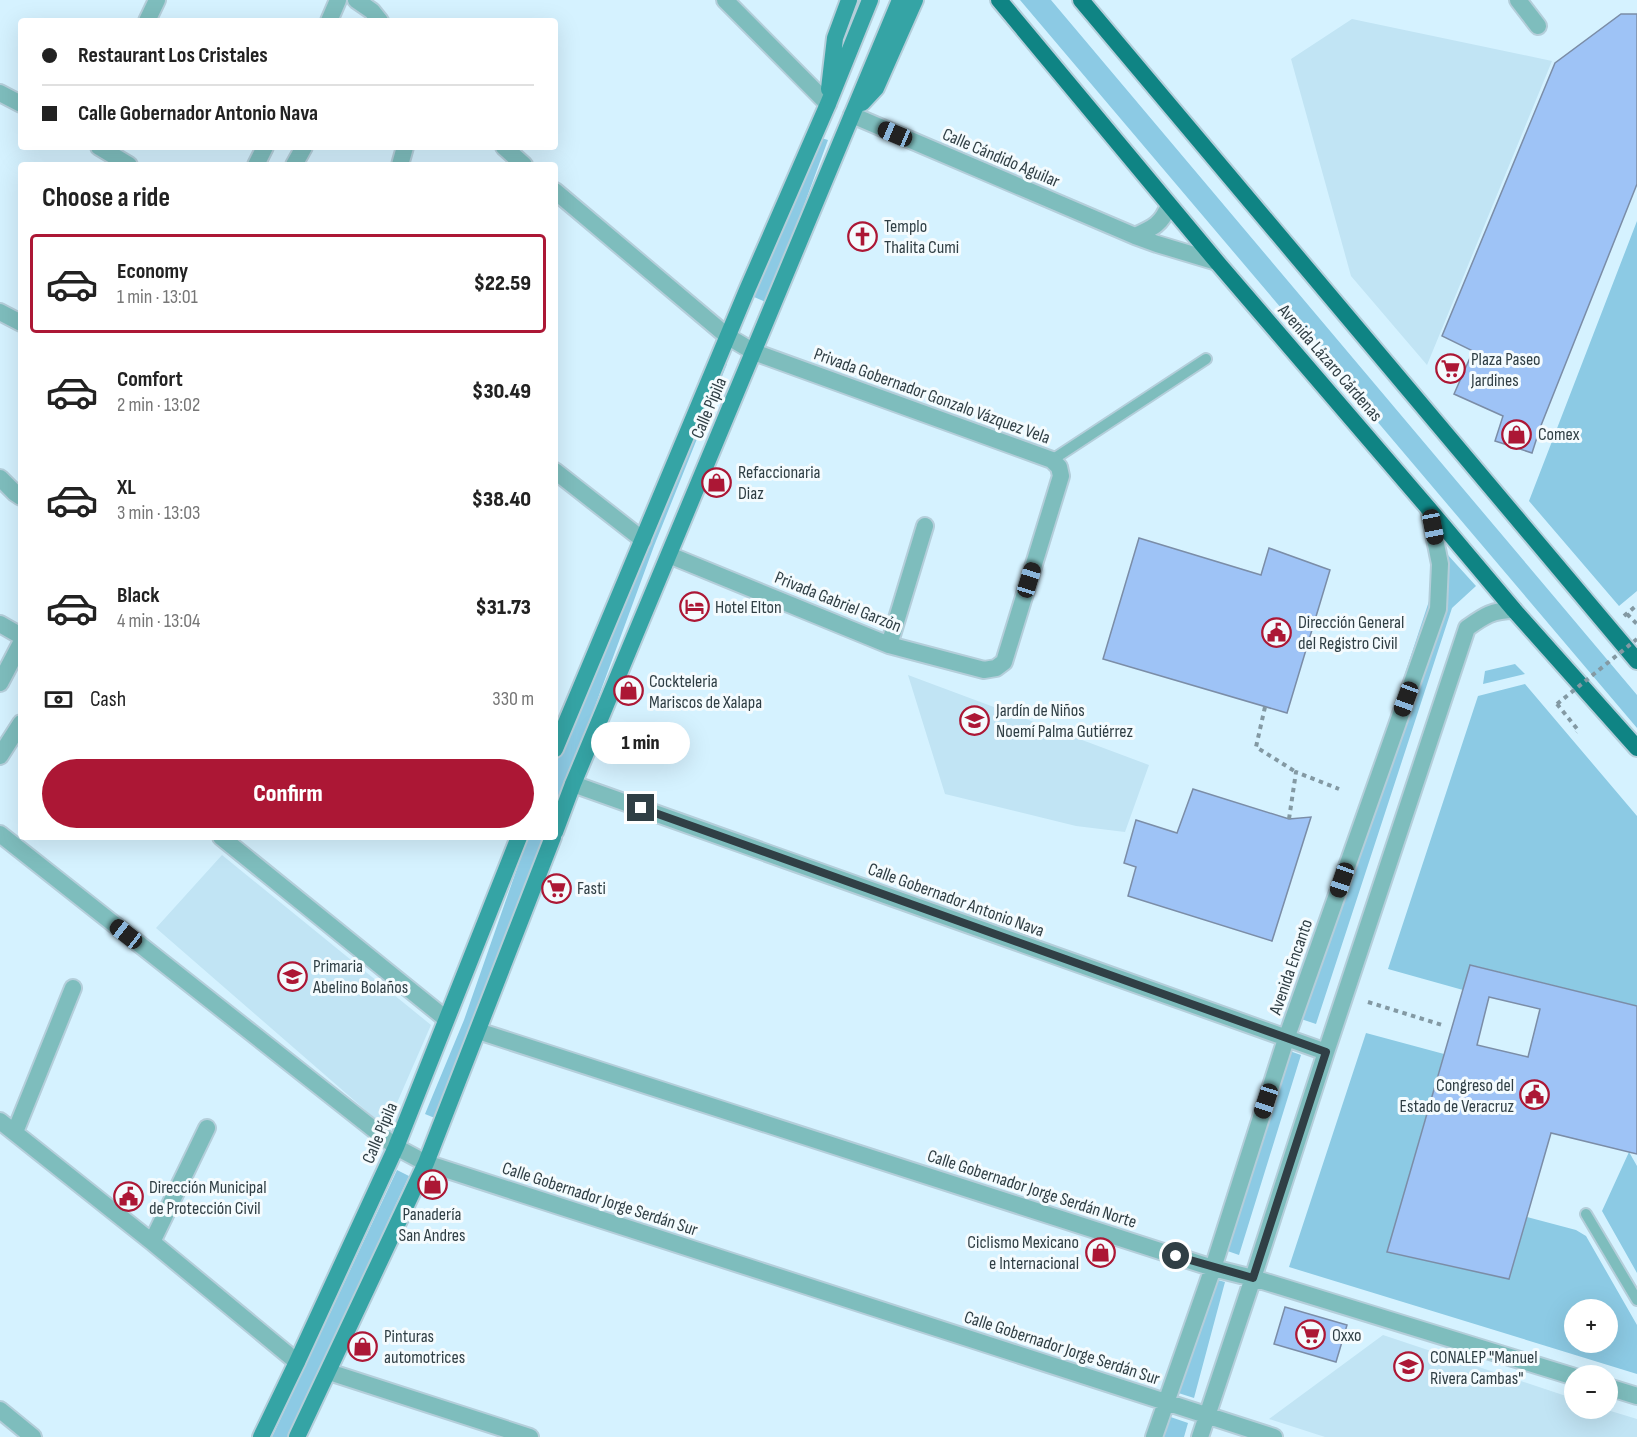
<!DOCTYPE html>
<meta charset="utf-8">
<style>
:root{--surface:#fff;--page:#f2f2f2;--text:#222;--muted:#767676;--line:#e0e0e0;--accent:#ac1735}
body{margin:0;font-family:"Sofia Sans Condensed",sans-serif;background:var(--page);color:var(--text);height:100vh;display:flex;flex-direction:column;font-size:22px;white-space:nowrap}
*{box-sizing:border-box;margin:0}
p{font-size:20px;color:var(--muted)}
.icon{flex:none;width:33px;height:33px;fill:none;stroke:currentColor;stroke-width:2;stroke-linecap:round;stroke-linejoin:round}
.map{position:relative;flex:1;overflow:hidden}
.side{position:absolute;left:18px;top:162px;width:540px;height:678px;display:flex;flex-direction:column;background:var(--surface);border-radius:6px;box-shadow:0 6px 24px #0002}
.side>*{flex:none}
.guide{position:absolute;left:18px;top:18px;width:540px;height:132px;border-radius:6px;box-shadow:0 6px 24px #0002;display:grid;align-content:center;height:132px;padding:0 24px;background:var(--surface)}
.fabs{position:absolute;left:1564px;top:1299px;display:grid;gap:12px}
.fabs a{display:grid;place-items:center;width:54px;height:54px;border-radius:50%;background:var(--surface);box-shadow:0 6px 24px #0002;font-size:30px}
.end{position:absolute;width:27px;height:27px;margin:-14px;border:8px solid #303f45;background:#fff;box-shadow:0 0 0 3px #fff}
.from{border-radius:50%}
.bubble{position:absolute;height:42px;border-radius:21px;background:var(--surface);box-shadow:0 6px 24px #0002;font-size:20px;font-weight:800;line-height:42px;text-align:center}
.car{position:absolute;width:18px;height:36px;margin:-18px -9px;border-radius:8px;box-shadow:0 0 4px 2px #0007;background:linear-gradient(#222 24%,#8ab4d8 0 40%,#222 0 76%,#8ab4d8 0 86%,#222 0)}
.guide b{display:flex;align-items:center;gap:21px;height:57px;font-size:22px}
.guide b+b{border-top:2px solid var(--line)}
.guide i{width:15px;height:15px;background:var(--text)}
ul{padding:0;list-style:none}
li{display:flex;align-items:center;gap:18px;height:99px;margin:0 12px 9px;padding:0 12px;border:3px solid transparent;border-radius:6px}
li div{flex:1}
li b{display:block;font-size:22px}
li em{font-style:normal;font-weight:800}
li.on{border-color:var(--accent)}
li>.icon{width:54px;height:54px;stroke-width:1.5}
h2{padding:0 24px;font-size:27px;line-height:72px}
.pay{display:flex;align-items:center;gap:15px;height:66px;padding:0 24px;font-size:22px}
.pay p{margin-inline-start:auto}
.button{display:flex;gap:12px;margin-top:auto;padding:12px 24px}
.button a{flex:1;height:69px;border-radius:36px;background:var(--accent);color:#fff;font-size:24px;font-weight:800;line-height:69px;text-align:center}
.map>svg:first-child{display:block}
</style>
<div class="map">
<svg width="1637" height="1437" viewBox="0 0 1637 1437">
<rect width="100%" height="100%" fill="#d5f2ff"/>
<path fill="#c1e4f4" d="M1352,19L1552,61L1427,365L1351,276L1291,59Z
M908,675L1149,765L1125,832L1076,826L945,794Z
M222,855L431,1025L386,1128L156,928Z
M1383,1335L1575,1399V1408L1604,1409L1637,1419V1437H1325L1269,1419Z"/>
<path fill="#8ccae4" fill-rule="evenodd" d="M1020,0H1051L1637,695V728Z
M818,137L828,140L768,303L754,297Z
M1637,221V591L1619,606L1529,501Z
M720,361L727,364L654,546L555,815V761Z
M1437,543L1476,586L1452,608L1316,1024L1292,1016L1430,598Z
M1515,664L1525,674L1483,684L1485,671Z
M1525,684L1637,816V1006L1471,965L1463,990L1388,969L1478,696Z
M528,837H547L437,1119L425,1114L464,1020Z
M1366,1033L1444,1054L1387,1252L1509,1279L1527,1217L1576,1230L1586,1236L1637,1325V1374L1289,1267ZM1575,1310H1608V1342H1575Z
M1281,1048L1301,1055L1239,1255L1216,1247Z
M1629,1152L1637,1166V1273L1602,1211Z
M397,1170L409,1176L288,1437H272Z
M1203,1276L1225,1282L1194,1398L1169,1390Z
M1159,1413L1188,1423L1184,1437H1152Z"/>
<path fill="#9ec3f6" stroke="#7b8da7" stroke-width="1.5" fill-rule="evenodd" d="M1621,14H1637V184L1540,428L1532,453L1495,441L1503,416L1454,394L1473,351L1442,336L1555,63Z
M1139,538L1261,575L1269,548L1330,570L1287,713L1103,659Z
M1193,789L1289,819L1311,817L1272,941L1128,896L1136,867L1124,863L1136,820L1177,833Z
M1470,965L1637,1006V1154L1551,1133L1509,1279L1387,1252ZM1489,997L1540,1009L1528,1057L1477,1045Z
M1285,1307L1347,1325L1336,1362L1274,1344Z"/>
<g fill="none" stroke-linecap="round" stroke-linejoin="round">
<defs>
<path id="service" d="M1052,460L1206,359
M1586,1214L1637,1300"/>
<path id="minor" d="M356,0L372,11L380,21
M725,0L828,104
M1518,0L1538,26
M147,21L157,0
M329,21L338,0
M0,93L21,104
M99,147L129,165
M504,147L524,165
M256,165L265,147
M294,165L304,147
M400,165L405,147
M555,191L727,336L754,352L1052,460L1059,467L1061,476L1004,662L996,668L984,670L889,645L669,555
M0,312L21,323
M555,471L643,540
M0,478L15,493L21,497
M0,624L21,636
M889,645L925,526
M0,683L21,643
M0,756L21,723
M573,784L1326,1052
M0,834L396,1147L426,1163L1274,1437
M221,837L446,1019
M478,1031L1213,1268L1253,1278L1575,1377
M0,1121L152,1242L297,1362
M15,1132L73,988
M152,1242L207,1128
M329,1372L530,1437
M1608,1387L1637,1396
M0,1410L33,1437
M1154,1437L1213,1268L1286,1039L1438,609L1440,564L1429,509
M1200,1437L1253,1278L1326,1052L1467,628C1484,616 1492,610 1514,610"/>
<path id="tertiary" d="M852,115L1135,236L1157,244L1217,262
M1135,236C1153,228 1162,224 1169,205"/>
<path id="secondary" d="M829,89L835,38L849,0
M862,103L876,88L915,0
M555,749L747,290L828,104L870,0
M555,832L573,784L900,0
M261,1437L297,1362L396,1147L519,837
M297,1437L426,1163L553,837"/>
<path id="trunk" d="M999,0L1217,262L1429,509L1514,610L1637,748
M1081,0L1637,661"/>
</defs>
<use href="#service" stroke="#b4ceda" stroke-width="14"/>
<use href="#minor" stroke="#b4ceda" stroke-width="20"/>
<use href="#tertiary" stroke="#b4ceda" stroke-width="20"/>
<use href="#secondary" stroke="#b4ceda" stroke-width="20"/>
<use href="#trunk" stroke="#b4ceda" stroke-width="20"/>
<path stroke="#8399a3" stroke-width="4" stroke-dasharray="4.5 4.5" stroke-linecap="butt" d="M1627,614L1637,624
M1624,616L1637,605
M1557,704L1578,730L1576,732
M1265,707L1256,747L1296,772
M1289,819L1296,772L1339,789
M1368,1002L1442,1025"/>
<use href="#service" stroke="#7ebdbd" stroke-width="10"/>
<use href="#minor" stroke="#7ebdbd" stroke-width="16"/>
<use href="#tertiary" stroke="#7ebdbd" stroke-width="16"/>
<use href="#secondary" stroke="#35a4a5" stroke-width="16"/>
<use href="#trunk" stroke="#0f8484" stroke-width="16"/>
<path stroke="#8399a3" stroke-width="4" stroke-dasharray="4.5 4.5" stroke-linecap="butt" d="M1557,704L1637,639"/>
</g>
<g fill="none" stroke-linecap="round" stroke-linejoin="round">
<path stroke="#303f45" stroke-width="8" d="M641,808L1326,1052L1253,1278L1176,1256"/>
</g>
<defs>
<symbol id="church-ring" viewBox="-11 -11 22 22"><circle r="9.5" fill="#f4fbfe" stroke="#ac1735" stroke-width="1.5"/><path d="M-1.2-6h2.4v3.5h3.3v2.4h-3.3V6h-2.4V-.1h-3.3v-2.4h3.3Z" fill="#ac1735"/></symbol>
<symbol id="supermarket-ring" viewBox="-11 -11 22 22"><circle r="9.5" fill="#f4fbfe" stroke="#ac1735" stroke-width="1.5"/><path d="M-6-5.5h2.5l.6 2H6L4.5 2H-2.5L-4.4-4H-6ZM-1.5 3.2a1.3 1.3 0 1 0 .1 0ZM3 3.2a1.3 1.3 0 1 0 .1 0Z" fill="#ac1735"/></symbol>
<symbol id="shop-ring" viewBox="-11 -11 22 22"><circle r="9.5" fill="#f4fbfe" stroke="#ac1735" stroke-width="1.5"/><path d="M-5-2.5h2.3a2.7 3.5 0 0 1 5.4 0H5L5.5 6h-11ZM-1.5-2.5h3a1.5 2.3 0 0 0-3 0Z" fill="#ac1735"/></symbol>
<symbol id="hotel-ring" viewBox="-11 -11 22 22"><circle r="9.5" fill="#f4fbfe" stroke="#ac1735" stroke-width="1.5"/><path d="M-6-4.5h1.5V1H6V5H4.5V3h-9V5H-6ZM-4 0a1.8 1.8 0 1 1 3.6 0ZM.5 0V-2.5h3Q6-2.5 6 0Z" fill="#ac1735"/></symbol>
<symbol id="civic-ring" viewBox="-11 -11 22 22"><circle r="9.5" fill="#f4fbfe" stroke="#ac1735" stroke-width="1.5"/><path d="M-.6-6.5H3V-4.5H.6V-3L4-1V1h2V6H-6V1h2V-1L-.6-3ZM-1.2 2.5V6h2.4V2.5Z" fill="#ac1735"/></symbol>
<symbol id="school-ring" viewBox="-11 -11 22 22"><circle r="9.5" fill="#f4fbfe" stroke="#ac1735" stroke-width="1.5"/><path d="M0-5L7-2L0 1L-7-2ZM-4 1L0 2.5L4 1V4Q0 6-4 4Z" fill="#ac1735"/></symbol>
</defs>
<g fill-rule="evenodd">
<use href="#church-ring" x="846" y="220" width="33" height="33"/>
<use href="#supermarket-ring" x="1434" y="352" width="33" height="33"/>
<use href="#shop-ring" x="1500" y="418" width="33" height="33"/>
<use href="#shop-ring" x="700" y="466" width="33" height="33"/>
<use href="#hotel-ring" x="678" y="590" width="33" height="33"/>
<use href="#civic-ring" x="1260" y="616" width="33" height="33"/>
<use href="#shop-ring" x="612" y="674" width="33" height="33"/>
<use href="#school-ring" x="958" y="704" width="33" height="33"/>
<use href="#supermarket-ring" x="540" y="872" width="33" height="33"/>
<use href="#school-ring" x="276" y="960" width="33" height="33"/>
<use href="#civic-ring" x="1518" y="1078" width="33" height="33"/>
<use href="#shop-ring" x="416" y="1168" width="33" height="33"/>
<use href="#civic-ring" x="112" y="1180" width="33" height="33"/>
<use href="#shop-ring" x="1084" y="1236" width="33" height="33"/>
<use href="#supermarket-ring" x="1294" y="1318" width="33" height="33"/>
<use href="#shop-ring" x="346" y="1330" width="33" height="33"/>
<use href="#school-ring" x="1392" y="1350" width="33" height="33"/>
</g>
<g text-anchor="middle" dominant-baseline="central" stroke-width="6" stroke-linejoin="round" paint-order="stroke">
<g font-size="18" fill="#303f45" stroke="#f4fbfe">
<text transform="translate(1001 158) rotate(23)">Calle Cándido Aguilar</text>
<text transform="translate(1330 363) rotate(49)">Avenida Lázaro Cárdenas</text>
<text transform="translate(932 396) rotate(20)">Privada Gobernador Gonzalo Vázquez Vela</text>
<text transform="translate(709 408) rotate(-67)">Calle Pípila</text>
<text transform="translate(838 602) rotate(22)">Privada Gabriel Garzón</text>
<text transform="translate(956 900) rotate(20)">Calle Gobernador Antonio Nava</text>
<text transform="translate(1291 967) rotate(-71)">Avenida Encanto</text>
<text transform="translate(380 1133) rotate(-67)">Calle Pípila</text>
<text transform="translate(1032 1189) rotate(18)">Calle Gobernador Jorge Serdán Norte</text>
<text transform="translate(600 1199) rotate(18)">Calle Gobernador Jorge Serdán Sur</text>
<text transform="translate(1062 1348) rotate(18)">Calle Gobernador Jorge Serdán Sur</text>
</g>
<g font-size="18" fill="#303f45" stroke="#f4fbfe" text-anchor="start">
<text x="884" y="226">Templo<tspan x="884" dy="21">Thalita Cumi</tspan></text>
<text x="1471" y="359">Plaza Paseo<tspan x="1471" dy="21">Jardines</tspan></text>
<text x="1538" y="434">Comex</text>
<text x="738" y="472">Refaccionaria<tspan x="738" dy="21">Diaz</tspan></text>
<text x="715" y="607">Hotel Elton</text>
<text x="1298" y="622">Dirección General<tspan x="1298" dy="21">del Registro Civil</tspan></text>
<text x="649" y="681">Cockteleria<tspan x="649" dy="21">Mariscos de Xalapa</tspan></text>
<text x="996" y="710">Jardín de Niños<tspan x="996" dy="21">Noemí Palma Gutiérrez</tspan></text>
<text x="577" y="888">Fasti</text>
<text x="313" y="966">Primaria<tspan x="313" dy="21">Abelino Bolaños</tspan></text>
<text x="1514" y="1085" text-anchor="end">Congreso del<tspan x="1514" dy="21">Estado de Veracruz</tspan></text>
<text x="149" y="1187">Dirección Municipal<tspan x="149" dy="21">de Protección Civil</tspan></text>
<text x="432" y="1214" text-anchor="middle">Panadería<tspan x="432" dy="21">San Andres</tspan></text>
<text x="1079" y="1242" text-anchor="end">Ciclismo Mexicano<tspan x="1079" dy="21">e Internacional</tspan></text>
<text x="1332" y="1335">Oxxo</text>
<text x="384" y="1336">Pinturas<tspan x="384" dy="21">automotrices</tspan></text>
<text x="1430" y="1357">CONALEP "Manuel<tspan x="1430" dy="21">Rivera Cambas"</tspan></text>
</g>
</g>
</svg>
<div class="fabs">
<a>+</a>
<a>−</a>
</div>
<i class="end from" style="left:1176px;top:1256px"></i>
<i class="end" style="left:641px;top:808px"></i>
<div class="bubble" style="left:591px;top:722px;width:99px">1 min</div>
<i class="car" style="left:895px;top:134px;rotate:293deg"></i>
<i class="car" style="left:1433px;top:527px;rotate:169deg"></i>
<i class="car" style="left:1029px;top:580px;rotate:17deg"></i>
<i class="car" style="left:1406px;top:699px;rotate:200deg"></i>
<i class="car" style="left:1342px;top:880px;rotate:199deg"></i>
<i class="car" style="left:126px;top:934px;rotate:308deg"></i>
<i class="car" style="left:1266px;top:1101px;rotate:198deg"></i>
<div class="guide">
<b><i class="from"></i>Restaurant Los Cristales</b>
<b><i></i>Calle Gobernador Antonio Nava</b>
</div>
<section class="side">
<h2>Choose a ride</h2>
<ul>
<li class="on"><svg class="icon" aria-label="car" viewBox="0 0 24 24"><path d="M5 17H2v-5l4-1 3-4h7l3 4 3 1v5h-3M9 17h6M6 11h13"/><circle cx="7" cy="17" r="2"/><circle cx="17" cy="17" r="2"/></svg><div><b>Economy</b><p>1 min · 13:01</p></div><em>$22.59</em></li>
<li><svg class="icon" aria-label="car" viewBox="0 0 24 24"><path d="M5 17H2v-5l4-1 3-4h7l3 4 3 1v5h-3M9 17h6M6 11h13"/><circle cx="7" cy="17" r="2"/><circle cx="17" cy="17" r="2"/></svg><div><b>Comfort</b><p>2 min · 13:02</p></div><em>$30.49</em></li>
<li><svg class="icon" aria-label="car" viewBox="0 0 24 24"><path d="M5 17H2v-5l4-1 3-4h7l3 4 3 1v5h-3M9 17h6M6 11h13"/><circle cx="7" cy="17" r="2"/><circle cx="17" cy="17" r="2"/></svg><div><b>XL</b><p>3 min · 13:03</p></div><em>$38.40</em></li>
<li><svg class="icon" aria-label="car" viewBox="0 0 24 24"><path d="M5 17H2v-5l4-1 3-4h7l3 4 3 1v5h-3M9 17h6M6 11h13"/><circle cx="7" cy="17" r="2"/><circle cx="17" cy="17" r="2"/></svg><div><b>Black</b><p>4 min · 13:04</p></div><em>$31.73</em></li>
</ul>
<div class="pay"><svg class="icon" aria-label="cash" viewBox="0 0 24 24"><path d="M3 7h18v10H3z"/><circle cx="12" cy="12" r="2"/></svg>Cash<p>330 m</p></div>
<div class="button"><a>Confirm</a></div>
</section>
</div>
